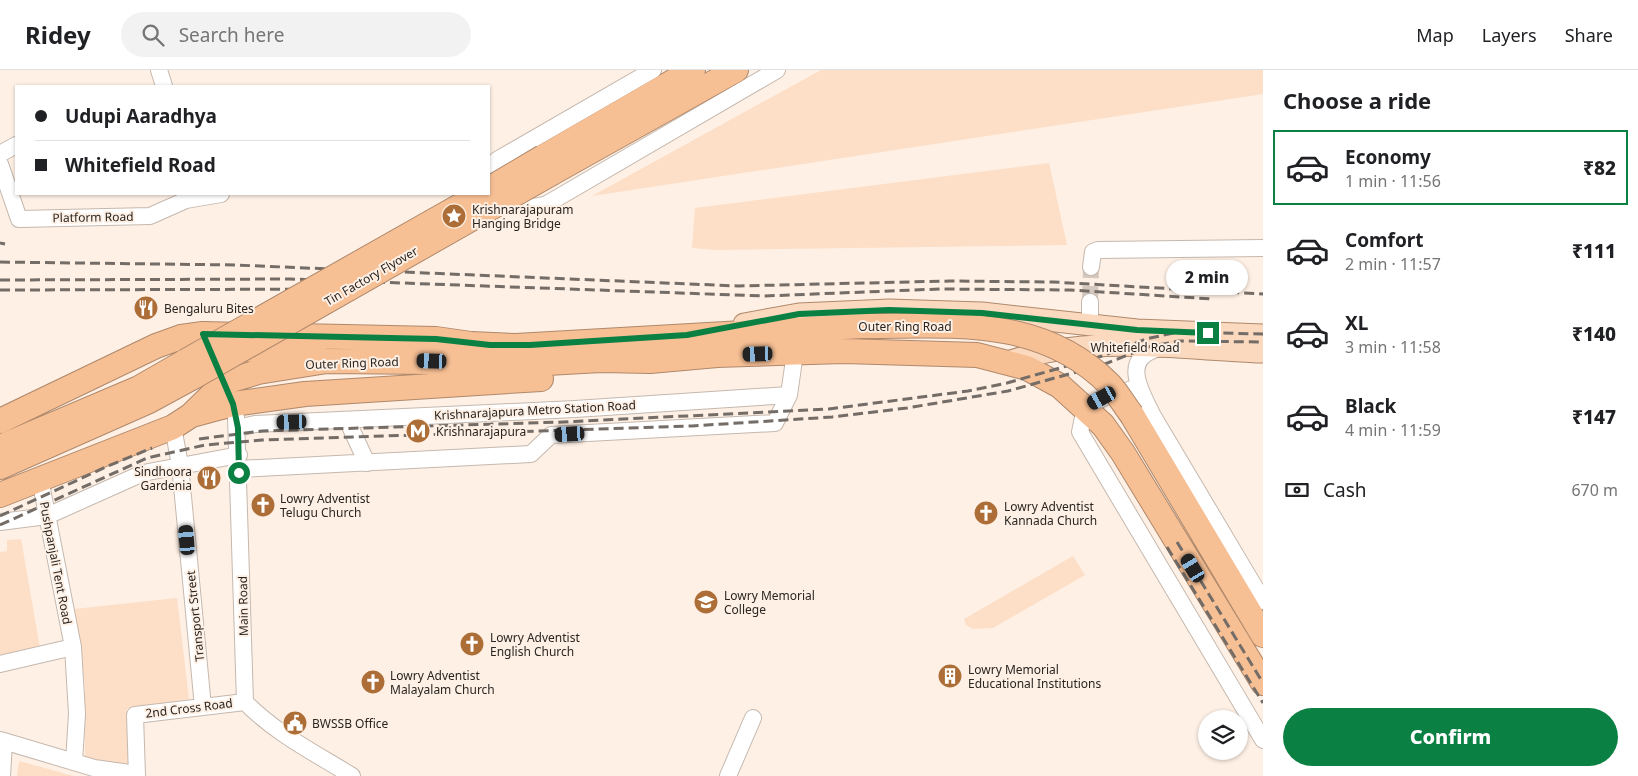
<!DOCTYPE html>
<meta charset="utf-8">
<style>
:root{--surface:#fff;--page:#f2f2f2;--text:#202124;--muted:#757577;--line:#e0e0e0;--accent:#0b8043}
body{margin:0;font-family:"Noto Sans",sans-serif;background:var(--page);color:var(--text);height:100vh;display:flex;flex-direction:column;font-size:19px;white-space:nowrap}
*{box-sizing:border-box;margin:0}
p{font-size:16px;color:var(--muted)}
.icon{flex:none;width:28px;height:28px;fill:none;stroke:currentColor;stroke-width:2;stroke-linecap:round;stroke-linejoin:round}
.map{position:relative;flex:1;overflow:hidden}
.drawer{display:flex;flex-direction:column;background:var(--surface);width:375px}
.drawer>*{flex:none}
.hud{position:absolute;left:15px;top:15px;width:475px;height:110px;border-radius:0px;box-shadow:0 1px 4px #0004;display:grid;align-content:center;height:110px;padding:0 20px;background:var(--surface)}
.fabs{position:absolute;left:1198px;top:640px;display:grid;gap:10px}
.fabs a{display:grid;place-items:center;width:50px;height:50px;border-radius:50%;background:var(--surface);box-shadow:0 1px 4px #0004;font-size:25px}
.end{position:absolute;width:22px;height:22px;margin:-11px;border:6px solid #0b8043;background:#fff;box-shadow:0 0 0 2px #fff}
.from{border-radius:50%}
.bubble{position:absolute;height:35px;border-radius:18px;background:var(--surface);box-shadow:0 1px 4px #0004;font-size:16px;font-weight:800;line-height:35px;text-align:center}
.car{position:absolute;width:15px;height:30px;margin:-15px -8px;border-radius:6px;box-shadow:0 0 4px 1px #0007;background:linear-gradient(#222 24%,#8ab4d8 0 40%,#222 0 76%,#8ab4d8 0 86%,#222 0)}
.hud b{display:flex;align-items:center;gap:18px;height:48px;font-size:19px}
.hud b+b{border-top:1px solid var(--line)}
.hud i{width:12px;height:12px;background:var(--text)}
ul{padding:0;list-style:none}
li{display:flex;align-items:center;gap:15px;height:75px;margin:0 10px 8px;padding:0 10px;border:2px solid transparent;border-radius:0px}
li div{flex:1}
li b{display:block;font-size:19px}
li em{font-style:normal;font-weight:800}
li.active{border-color:var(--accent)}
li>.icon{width:45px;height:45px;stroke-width:1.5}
h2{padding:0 20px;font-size:22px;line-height:60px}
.pay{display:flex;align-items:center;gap:12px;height:55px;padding:0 20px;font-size:19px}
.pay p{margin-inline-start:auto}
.primary-button{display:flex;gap:10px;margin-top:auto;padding:10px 20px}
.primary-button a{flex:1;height:58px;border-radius:30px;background:var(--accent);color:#fff;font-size:20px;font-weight:800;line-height:58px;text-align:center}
header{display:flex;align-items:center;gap:30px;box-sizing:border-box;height:70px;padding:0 25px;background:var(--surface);border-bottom:1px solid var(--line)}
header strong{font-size:24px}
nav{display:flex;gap:28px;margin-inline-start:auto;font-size:18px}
.search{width:350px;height:45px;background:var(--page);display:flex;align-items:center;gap:12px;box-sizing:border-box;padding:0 18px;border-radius:28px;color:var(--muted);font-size:19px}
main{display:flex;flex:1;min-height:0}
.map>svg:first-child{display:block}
</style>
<header>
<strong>Ridey</strong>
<div class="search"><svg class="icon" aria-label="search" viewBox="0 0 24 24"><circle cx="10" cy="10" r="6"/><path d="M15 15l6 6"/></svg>Search here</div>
<nav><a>Map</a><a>Layers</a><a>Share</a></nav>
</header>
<main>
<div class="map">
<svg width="1263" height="706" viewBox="0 0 1263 706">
<rect width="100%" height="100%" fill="#fef0e5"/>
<path fill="#fddec6" d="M821,0H1263V24L592,126Z
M1049,93L1067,175L717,180L692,178L695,138Z
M21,469L40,578L0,588V482L7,481V470Z
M1073,486L1085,505L993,558L973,559L966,555L964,549Z
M177,528L189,629L127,639L129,696L85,688V615L74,539Z
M19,691L74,706H17Z"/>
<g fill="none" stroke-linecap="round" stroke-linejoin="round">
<path stroke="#d4c7be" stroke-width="16" stroke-dasharray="16 8" stroke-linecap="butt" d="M1090,232L1091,197"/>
<defs>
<path id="minor" d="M159,0L164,16
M653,0L497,90L492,99L499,124C516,134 527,141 547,134L777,0
M0,84L16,75
M0,94L19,149L150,146L186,130L221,124
M1091,197L1093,182L1098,180L1263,178
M1090,254V232
M1160,278C1120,288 1140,320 1153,346L1263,531
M1139,317L1103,328L1085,338L1080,362L1263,670
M236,347L245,632C275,663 315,683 352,706
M347,350L367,393
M173,357L180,395L203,637
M238,358L255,354L575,339L789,325L795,283
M239,399L531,384L551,365L775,353L789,325
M40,409L73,577L77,644L74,692
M0,452L47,446L143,403L239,385
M0,594L73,577
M0,670L94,698L137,704
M2,706L4,672
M137,706L135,645L245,632
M728,706L753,648"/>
<path id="major" d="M744,254L799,244L889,240L982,243L1137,260L1263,265
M1008,292C1090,264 1178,279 1263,282"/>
<path id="highway" d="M543,87L693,0
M552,103L736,0
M229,277L275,283L314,276
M192,345L233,334L305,324L541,309
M1132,345L1263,565
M0,351L156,276L181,267L203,264L436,269L471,274L516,276L862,256
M0,377L139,318L186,291
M0,397L149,331L195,306
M0,425L173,357L190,346L225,312L258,302L327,291L547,293L601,290L650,291L717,285L844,281L977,285L1027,298L1060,316L1103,355L1123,383L1263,613"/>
</defs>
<use href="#minor" stroke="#c5b8ae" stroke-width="18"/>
<use href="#major" stroke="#af896c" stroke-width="23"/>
<use href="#highway" stroke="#af896c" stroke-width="26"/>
<use href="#minor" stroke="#fff" stroke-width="16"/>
<use href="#major" stroke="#fad9bf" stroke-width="21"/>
<use href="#highway" stroke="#f6bf94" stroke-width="24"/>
<path stroke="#746c66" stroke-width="3" stroke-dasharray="10 5" stroke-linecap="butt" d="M0,173L5,174
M0,192L235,195L738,216L950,211L1053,212L1263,224
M0,210L290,209L764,226L940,219L1070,220L1213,229
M0,220L373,219
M199,369L262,361L563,352L829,339L968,321L1007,313L1102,286L1146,269L1178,262L1263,264
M0,446L108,396L152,378
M0,455L147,388L205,375L262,370L692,356L832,347L907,338L1008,321L1105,294L1148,277L1179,271L1263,272
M1177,472L1263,613
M1167,477L1263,633"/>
<defs>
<path id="highway-bridge" d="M489,119L543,87
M862,256C951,256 1041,245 1110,315C1118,324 1125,336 1132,345
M186,291L481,124
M195,306L552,103"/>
</defs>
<use href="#highway-bridge" stroke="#af896c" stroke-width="26" stroke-linecap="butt"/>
<use href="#highway-bridge" stroke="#f6bf94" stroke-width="24"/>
</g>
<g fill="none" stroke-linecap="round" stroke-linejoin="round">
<path stroke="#0b8043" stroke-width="6" d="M239,403L238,358L233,334L203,264L436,269L490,275H530L687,265L799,244L889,240L982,243L1137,260L1208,263"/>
</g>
<defs>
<symbol id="sight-disc" viewBox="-11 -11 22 22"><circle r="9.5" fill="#ad6d36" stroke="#fef0e5"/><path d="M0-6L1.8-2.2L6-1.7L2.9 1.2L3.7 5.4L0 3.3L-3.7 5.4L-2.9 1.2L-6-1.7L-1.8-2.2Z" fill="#fff"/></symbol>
<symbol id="restaurant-disc" viewBox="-11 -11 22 22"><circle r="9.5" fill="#ad6d36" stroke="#fef0e5"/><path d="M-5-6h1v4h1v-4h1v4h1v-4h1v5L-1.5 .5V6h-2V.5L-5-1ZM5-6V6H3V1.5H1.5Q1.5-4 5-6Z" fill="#fff"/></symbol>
<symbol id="metro-disc" viewBox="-11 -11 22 22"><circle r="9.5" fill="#ad6d36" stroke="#fef0e5"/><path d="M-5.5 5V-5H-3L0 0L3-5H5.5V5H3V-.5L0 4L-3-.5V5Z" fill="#fff"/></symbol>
<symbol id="church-disc" viewBox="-11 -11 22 22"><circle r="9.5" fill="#ad6d36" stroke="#fef0e5"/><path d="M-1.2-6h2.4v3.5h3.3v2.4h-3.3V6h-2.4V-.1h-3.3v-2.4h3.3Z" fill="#fff"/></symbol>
<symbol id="university-disc" viewBox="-11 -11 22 22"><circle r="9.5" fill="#ad6d36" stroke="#fef0e5"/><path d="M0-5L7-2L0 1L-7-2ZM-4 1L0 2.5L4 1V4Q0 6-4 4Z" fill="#fff"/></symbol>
<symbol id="building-disc" viewBox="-11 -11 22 22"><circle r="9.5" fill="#ad6d36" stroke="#fef0e5"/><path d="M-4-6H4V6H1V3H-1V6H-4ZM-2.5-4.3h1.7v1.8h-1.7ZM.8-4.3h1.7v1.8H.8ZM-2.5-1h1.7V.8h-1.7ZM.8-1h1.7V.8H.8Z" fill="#fff"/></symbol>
<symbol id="civic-disc" viewBox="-11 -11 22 22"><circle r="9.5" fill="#ad6d36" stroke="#fef0e5"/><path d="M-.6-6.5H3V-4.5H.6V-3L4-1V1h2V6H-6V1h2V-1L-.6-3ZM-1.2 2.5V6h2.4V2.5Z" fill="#fff"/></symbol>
</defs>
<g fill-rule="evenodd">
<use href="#sight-disc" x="440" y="132" width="28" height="28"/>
<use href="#restaurant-disc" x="132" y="224" width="28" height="28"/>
<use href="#metro-disc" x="404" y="347" width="28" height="28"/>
<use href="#restaurant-disc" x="195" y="394" width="28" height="28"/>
<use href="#church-disc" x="249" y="421" width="28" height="28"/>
<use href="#church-disc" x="972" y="429" width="28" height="28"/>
<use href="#university-disc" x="692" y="518" width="28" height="28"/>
<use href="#church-disc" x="458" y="560" width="28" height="28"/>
<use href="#building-disc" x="936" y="592" width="28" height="28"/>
<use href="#church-disc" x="359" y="598" width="28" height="28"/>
<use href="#civic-disc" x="281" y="639" width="28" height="28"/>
</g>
<g text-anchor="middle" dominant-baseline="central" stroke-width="4" stroke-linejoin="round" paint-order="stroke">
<g font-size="12" fill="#2a2521" stroke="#fef0e5" text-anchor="start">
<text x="472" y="139">Krishnarajapuram<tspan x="472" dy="14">Hanging Bridge</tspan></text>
<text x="164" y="238">Bengaluru Bites</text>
<text x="436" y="361">Krishnarajapura</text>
<text x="192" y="401" text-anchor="end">Sindhoora<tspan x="192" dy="14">Gardenia</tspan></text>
<text x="280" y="428">Lowry Adventist<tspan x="280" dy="14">Telugu Church</tspan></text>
<text x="1004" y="436">Lowry Adventist<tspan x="1004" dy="14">Kannada Church</tspan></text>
<text x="724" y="525">Lowry Memorial<tspan x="724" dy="14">College</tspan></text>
<text x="490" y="567">Lowry Adventist<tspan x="490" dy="14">English Church</tspan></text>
<text x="968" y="599">Lowry Memorial<tspan x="968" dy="14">Educational Institutions</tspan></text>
<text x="390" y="605">Lowry Adventist<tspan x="390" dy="14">Malayalam Church</tspan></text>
<text x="312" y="653">BWSSB Office</text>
</g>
<g font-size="12" fill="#2a2521" stroke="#fef0e5">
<text transform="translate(93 147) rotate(-1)">Platform Road</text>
<text transform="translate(371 206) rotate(-30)">Tin Factory Flyover</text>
<text x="905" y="256">Outer Ring Road</text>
<text x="1135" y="277">Whitefield Road</text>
<text transform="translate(352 293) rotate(-2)">Outer Ring Road</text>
<text transform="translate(535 340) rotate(-3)">Krishnarajapura Metro Station Road</text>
<text transform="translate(56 493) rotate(79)">Pushpanjali Tent Road</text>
<text transform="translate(243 536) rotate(-91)">Main Road</text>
<text transform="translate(195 546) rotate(-96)">Transport Street</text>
<text transform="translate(189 638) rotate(-7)">2nd Cross Road</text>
</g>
</g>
</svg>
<div class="fabs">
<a><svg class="icon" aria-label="layers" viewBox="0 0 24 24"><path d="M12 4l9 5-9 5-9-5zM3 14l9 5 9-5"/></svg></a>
</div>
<i class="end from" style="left:239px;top:403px"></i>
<i class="end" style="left:1208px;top:263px"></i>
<div class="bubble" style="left:1166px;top:190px;width:82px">2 min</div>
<i class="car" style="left:758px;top:284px;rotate:268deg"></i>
<i class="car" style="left:432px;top:291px;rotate:272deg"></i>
<i class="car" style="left:1102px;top:328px;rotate:241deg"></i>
<i class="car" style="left:292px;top:352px;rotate:268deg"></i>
<i class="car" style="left:570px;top:364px;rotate:267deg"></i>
<i class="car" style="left:187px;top:470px;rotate:355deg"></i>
<i class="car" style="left:1193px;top:498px;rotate:329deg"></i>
<div class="hud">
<b><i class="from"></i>Udupi Aaradhya</b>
<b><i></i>Whitefield Road</b>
</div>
</div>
<section class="drawer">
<h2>Choose a ride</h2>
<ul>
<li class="active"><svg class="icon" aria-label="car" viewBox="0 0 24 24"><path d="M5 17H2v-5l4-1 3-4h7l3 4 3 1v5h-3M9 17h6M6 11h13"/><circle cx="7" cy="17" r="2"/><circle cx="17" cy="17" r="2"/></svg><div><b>Economy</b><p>1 min · 11:56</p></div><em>₹82</em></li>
<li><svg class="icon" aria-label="car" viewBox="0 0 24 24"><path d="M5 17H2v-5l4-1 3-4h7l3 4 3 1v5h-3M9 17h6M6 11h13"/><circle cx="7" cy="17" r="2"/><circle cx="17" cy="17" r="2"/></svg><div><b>Comfort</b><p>2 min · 11:57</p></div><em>₹111</em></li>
<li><svg class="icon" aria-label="car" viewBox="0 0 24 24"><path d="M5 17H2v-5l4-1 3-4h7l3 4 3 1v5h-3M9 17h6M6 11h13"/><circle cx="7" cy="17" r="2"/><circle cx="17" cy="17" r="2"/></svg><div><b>XL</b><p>3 min · 11:58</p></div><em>₹140</em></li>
<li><svg class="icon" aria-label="car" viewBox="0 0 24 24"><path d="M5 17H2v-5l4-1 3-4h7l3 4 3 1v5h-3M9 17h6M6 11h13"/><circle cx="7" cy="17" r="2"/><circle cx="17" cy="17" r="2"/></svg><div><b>Black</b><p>4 min · 11:59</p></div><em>₹147</em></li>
</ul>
<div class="pay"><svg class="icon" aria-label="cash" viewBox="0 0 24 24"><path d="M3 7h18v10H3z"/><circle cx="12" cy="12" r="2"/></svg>Cash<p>670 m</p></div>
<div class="primary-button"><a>Confirm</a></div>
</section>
</main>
